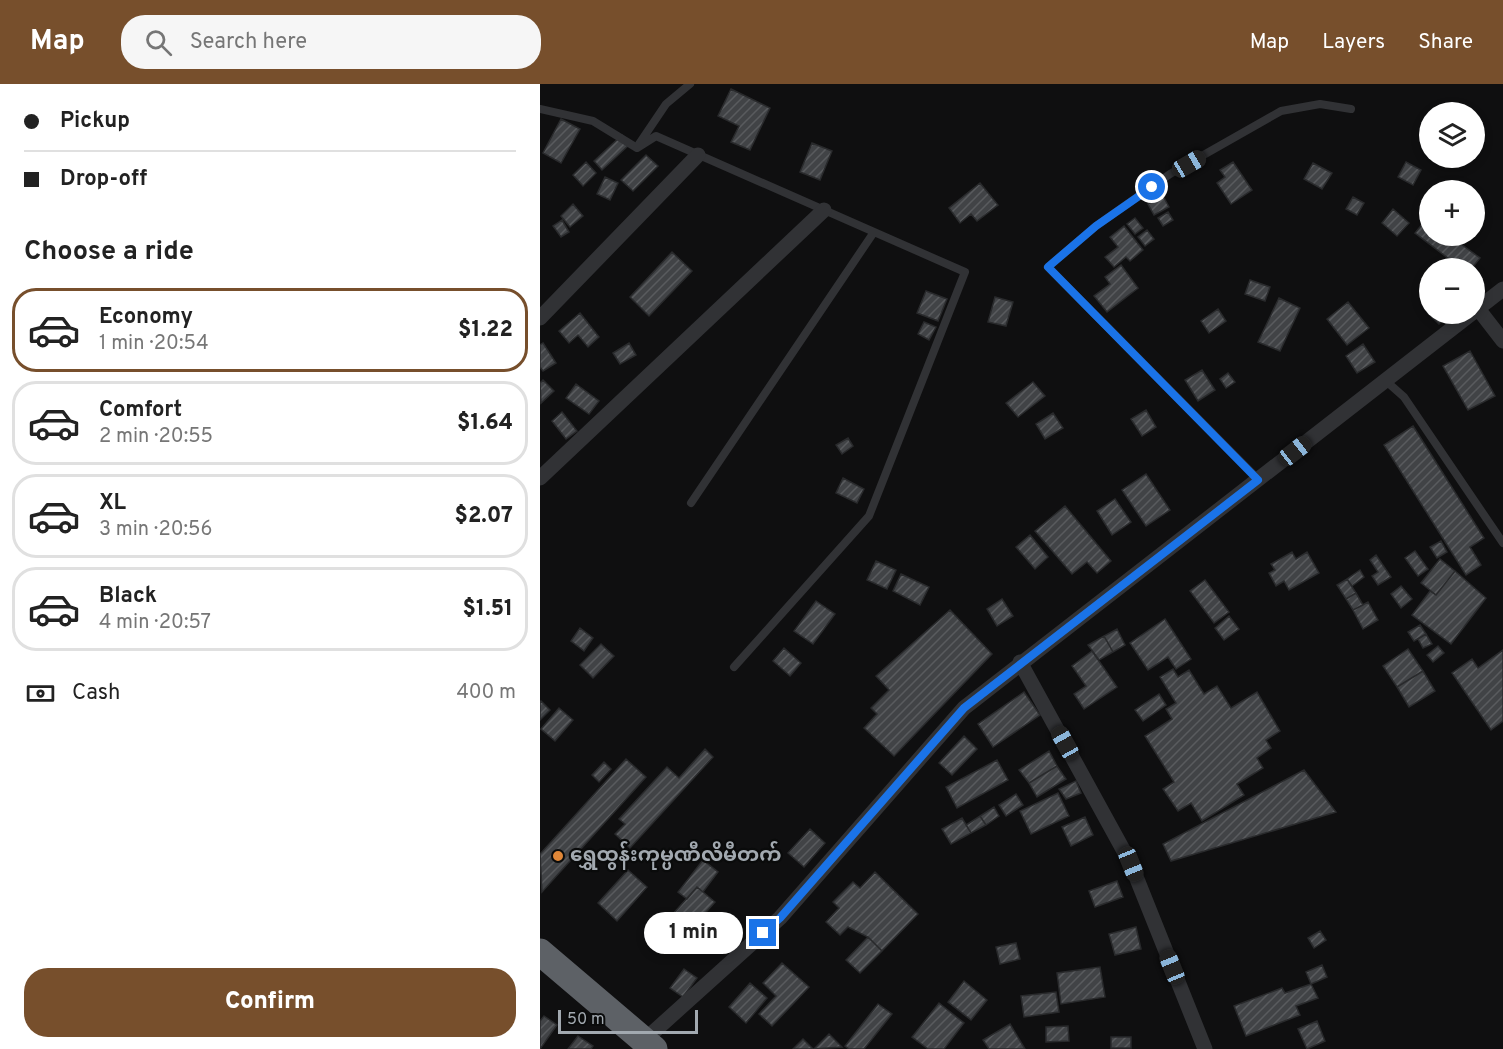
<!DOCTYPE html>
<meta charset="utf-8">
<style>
:root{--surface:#fff;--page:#f6f6f6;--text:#222;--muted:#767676;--line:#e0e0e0;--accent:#774f2c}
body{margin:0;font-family:Overpass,"Noto Sans Myanmar",sans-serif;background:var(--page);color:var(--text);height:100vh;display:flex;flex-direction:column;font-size:22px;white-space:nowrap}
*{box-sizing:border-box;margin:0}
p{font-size:20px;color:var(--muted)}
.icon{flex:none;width:33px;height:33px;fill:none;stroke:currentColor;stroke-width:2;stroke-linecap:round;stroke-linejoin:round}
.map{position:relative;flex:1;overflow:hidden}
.side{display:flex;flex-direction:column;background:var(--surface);width:540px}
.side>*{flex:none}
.banner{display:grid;align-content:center;height:132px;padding:0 24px;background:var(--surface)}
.buttons{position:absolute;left:879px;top:18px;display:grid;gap:12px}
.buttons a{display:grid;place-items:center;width:66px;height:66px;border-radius:50%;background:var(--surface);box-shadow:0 3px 9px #0003;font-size:30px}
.scale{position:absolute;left:18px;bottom:15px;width:140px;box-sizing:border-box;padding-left:6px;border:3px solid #a2a9b0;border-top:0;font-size:16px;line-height:21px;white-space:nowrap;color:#a2a9b0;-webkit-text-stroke:4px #0a0b0b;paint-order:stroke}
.end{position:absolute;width:27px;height:27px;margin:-14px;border:8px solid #1a73e8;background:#fff;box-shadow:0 0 0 3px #fff}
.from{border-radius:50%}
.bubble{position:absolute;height:42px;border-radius:21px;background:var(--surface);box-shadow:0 3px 9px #0003;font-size:20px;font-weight:800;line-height:42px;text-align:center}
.car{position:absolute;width:18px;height:36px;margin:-18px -9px;border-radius:8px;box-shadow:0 0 4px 2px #0007;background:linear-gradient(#222 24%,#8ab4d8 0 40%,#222 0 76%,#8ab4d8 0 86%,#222 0)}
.banner b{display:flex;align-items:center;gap:21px;height:57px;font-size:22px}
.banner b+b{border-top:2px solid var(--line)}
.banner i{width:15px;height:15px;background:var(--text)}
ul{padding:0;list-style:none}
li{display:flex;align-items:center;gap:18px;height:84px;margin:0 12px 9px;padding:0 12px;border:3px solid var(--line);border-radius:24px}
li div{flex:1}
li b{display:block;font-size:22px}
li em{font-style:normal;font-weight:800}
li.selected{border-color:var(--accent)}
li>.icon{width:54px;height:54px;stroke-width:1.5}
h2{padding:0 24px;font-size:27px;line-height:72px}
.pay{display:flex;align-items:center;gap:15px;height:66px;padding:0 24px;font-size:22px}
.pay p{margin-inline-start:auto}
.action{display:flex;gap:12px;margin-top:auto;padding:12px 24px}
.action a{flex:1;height:69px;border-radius:24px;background:var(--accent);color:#fff;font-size:24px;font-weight:800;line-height:69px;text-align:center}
header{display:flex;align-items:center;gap:36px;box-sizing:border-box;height:84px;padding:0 30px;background:var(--accent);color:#fff}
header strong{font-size:28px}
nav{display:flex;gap:33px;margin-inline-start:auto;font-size:21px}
.search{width:420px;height:54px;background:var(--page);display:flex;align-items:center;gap:15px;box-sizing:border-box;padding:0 21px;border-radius:24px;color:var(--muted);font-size:22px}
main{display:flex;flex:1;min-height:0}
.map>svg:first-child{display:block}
</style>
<header>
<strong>Map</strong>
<div class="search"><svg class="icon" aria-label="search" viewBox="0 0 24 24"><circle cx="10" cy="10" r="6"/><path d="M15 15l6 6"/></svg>Search here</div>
<nav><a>Map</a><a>Layers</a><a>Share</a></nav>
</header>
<main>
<section class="side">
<div class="banner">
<b><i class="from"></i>Pickup</b>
<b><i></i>Drop-off</b>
</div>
<h2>Choose a ride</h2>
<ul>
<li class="selected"><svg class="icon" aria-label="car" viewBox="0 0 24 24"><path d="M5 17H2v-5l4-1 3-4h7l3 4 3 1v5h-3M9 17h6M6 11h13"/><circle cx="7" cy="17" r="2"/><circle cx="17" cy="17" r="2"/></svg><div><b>Economy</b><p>1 min · 20:54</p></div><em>$1.22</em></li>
<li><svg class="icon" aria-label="car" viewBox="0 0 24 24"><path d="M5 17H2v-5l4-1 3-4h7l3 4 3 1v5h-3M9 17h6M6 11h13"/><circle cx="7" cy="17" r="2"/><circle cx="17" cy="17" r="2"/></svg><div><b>Comfort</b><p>2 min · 20:55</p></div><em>$1.64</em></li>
<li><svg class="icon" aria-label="car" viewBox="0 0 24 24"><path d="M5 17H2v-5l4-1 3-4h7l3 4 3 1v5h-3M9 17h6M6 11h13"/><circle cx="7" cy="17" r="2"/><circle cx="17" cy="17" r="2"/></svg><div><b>XL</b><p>3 min · 20:56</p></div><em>$2.07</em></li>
<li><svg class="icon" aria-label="car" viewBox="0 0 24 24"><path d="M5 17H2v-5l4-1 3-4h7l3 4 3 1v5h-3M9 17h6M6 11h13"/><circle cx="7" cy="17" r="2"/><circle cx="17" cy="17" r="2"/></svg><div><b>Black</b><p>4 min · 20:57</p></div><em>$1.51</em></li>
</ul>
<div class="pay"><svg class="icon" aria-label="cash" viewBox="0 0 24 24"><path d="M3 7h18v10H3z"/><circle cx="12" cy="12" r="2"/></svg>Cash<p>400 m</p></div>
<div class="action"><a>Confirm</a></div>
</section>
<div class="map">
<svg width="963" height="965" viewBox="0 0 963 965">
<defs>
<pattern id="building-hatch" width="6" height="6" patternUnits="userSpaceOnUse" patternTransform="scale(1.5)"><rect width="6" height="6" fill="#414346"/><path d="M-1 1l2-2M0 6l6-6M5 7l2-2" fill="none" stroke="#595b5e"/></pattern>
</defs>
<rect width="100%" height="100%" fill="#0f0f10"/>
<path fill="url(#building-hatch)" stroke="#292a2c" stroke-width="1.5" d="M191,5L230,24L210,66L191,58L199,42L178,32Z
M21,35L40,45L21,79L3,69Z
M82,51L90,60L62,86L54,77Z
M272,59L292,67L280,96L260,88Z
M106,71L118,82L93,107L81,96Z
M46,78L56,89L43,102L33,91Z
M693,78L712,106L691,120L677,99L685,93L680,86Z
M866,78L881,86L873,101L858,93Z
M773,79L792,89L782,105L764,95Z
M65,93L78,99L70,116L57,110Z
M440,99L458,121L437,137L431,130L420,139L409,124Z
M623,112L629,123L614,131L608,120Z
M813,113L824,119L817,131L806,125Z
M33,120L43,132L30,143L21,132Z
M853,125L869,139L857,152L842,139Z
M628,128L633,136L623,142L618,134Z
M595,134L603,144L595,150L587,140Z
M887,134L890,152H910L940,174L932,184H921L875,149Z
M22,136L29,148L21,153L13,142Z
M584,142L603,166L590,177L586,173L574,183L565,173L578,163L570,153Z
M607,146L614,155L605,162L598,153Z
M132,168L152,187L109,232L90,213Z
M581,181L598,204L567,228L554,212L570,200L565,193Z
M710,196L730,203L725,217L705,210Z
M386,207L407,215L398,237L377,229Z
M455,213L473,218L466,242L448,238Z
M739,214L760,224L740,267L718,258Z
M808,218L829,244L807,261L787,235Z
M678,225L686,237L669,249L661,237Z
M40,229L59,253L48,263L38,251L29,259L19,247Z
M888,229L904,230L907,233L899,240Z
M384,238L396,243L389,256L378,250Z
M3,259L16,279L3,287L0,283V261Z
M89,259L96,271L80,280L73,269Z
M823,260L835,278L817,289L806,272Z
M930,267L955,312L928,326L903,282Z
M662,286L675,306L658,317L645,296Z
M688,289L695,298L686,304L680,295Z
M3,296L14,307L1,319L0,299Z
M493,298L505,312L478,333L466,319Z
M36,300L59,317L49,330L26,314Z
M606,326L616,343L602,352L591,335Z
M22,328L37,347L26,355L12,337Z
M513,329L523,344L505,355L496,340Z
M873,342L944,454L930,463L941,481L926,491L844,361Z
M308,354L313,362L302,370L296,361Z
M606,390L630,426L606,442L582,406Z
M303,394L324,405L317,419L296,409Z
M575,415L591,438L572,451L557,427Z
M525,422L571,477L557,489L547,478L532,490L495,447Z
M490,451L508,473L495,485L476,463Z
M901,457L907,468L897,474L890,463Z
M875,467L888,485L878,492L865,474Z
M752,468L756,475L767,468L779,489L749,506L744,497L736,502L729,489L735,486L731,480Z
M836,471L851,493L838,501L832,492L838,488L830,476Z
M900,475L915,487L896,511L881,499Z
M336,477L356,486L347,505L327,496Z
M820,486L824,493L812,502L807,495Z
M915,487L946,514L911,560L872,531L890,507L896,511Z
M361,490L389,503L380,521L353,507Z
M807,495L816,509L806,515L797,501Z
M665,496L689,528L674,539L650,507Z
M861,502L872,515L861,524L851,510Z
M816,509L823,521L813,526L806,515Z
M462,515L473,532L457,542L447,525Z
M276,517L295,530L273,560L254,547Z
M828,518L838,536L823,545L813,526Z
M410,526L452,570L354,672L324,644L337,630L331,624L349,606L336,592Z
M689,532L699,545L684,556L675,544Z
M625,535L651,575L636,585L628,573L608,586L590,559Z
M880,541L886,550L874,557L868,548Z
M40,544L53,554L44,567L31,557Z
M577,545L585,561L573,568L564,552Z
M886,550L892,560L883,564L878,555Z
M564,552L573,568L559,576L548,561Z
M61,560L74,572L53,594L40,581Z
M898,562L904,569L893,578L887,571Z
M244,564L261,579L250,592L233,577Z
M868,565L883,587L857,603L843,582Z
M963,566V637L951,646L912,589L932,575L938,584Z
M552,567L577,603L544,625L534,610L546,602L532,582Z
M633,585L638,593L649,586L664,610L677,602L691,624L717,608L740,647L726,656L731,664L717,674L723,684L697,700L704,711L662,737L651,719L638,727L623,705L634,698L605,652L632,635L626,625L636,619L620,593Z
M883,587L895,607L869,623L857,603Z
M484,608L500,631L453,663L438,640Z
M619,610L626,621L603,637L595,626Z
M1,617L10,626L0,636V619Z
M19,624L33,636L15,657L1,645Z
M424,652L437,665L412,691L399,679Z
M165,665L173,673L90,764L75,750L85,740L79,735L127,683L139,694Z
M509,667L517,682L489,699L479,686Z
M86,675L106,693L2,808L0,770Z
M457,676L468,696L417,724L406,703Z
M64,678L71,685L59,698L52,691Z
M517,682L526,695L497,713L489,699Z
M764,686L796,728L631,777L623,760Z
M536,697L541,709L526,715L519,705Z
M518,709L529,732L491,750L480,727Z
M476,710L483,721L466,732L459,721Z
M454,723L459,732L446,741L440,732Z
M440,732L446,741L431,749L426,741Z
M545,733L553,751L531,762L522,743Z
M422,734L431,749L411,760L402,745Z
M270,745L285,759L264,783L248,769Z
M163,776L178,788L163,808L157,803L147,815L138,808Z
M88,786L107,803L77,837L58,819Z
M335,788L378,830L342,867L328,853L308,843L300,851L286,838L299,824L293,818L313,798L320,804Z
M577,797L583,813L555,823L549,807Z
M157,803L175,818L150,846L132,831Z
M596,843L601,865L575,871L569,850Z
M780,847L786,856L774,864L768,854Z
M328,853L342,867L320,889L306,876Z
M476,859L480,875L460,880L456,863Z
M242,879L269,903L232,942L219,930L236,912L223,899Z
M782,881L787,893L771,900L766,888Z
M560,883L565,913L521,920L517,889Z
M144,885L157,894L143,913L130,904Z
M424,897L447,916L431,936L408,918Z
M210,899L227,914L206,939L189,923Z
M771,900L778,914L756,922L760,931L706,952L694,922L742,904L745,909Z
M516,908L519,928L484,933L481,912Z
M399,919L424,939L404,965H388L372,953Z
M338,920L352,930L324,965H309L305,962Z
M4,932L17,941L0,965V937Z
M777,937L785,957L767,965L758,945Z
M470,940L485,965H449L443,956Z
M528,942L529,957L506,958V943Z
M289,950L302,963L274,965Z
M38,952L53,962L51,965H28Z
M571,953H591V964H571Z
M263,955L273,965H253Z"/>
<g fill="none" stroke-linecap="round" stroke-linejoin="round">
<path stroke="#313235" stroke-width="8" d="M0,25L53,37L97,64L116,52L425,188L329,432L194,583
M99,60L126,20L150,0
M846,297L864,313L963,459
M718,395L508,183L556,142L630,90L741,27L780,20L811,25
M151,419L334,148"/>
<path stroke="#313235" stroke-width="15" d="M939,226L963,257
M0,234L158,71
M0,394L284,126
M480,578L591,780L665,965
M99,961L240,834L424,624L963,205"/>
<path stroke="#5d6166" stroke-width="27" d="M0,868L114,965"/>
</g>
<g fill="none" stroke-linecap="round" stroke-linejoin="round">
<path stroke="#1a73e8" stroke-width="8" d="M223,849L240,834L424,624L718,396L508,183L556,142L612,103"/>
</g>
<circle fill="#e08738" stroke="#0a0b0b" stroke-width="2" cx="18" cy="772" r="6"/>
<g text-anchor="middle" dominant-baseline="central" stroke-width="4.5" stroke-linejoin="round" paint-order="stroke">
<g font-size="20" font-weight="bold" fill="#a2a9b0" stroke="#0a0b0b" text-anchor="start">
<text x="30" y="772">ရွှေထွန်းကုမ္ပဏီလိမီတက်</text>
</g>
</g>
</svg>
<div class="buttons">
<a><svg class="icon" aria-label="layers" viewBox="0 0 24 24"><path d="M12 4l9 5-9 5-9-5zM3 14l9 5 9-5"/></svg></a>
<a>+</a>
<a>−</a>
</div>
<div class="scale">50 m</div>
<i class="end from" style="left:612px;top:103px"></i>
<i class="end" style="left:223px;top:849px"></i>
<div class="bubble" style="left:104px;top:828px;width:99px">1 min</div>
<i class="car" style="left:649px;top:80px;rotate:60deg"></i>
<i class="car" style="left:755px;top:367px;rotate:52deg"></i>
<i class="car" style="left:525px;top:659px;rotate:331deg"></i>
<i class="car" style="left:591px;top:780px;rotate:158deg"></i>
<i class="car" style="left:632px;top:883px;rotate:338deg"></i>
</div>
</main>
